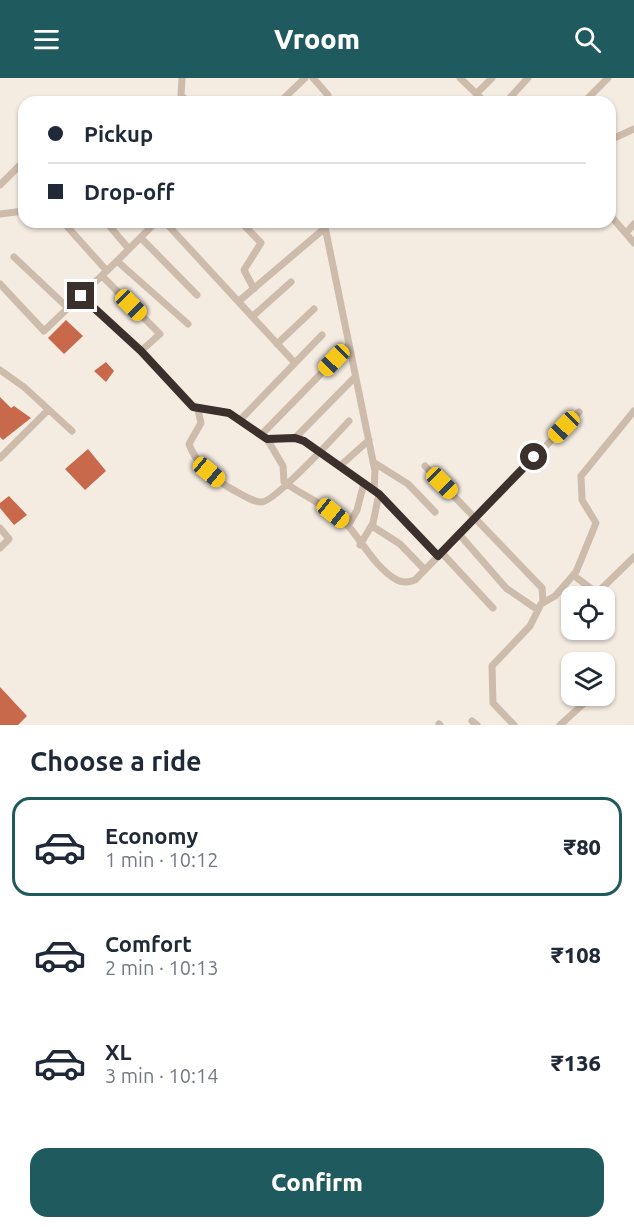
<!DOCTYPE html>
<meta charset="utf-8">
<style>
:root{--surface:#fff;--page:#f6f6f7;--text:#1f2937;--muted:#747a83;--line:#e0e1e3;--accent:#1f5a5e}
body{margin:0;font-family:Ubuntu,sans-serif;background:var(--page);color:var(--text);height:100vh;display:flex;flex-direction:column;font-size:22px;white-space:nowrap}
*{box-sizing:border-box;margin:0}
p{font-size:20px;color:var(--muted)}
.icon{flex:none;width:33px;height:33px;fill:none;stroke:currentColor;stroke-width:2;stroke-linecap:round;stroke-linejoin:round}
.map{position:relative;height:647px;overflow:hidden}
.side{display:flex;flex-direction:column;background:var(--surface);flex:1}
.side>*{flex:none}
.guide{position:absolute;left:18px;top:18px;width:598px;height:132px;border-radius:18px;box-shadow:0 2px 4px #0004;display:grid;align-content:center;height:132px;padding:0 30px;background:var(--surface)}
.fabs{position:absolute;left:561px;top:508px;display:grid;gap:12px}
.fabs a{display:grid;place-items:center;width:54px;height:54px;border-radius:12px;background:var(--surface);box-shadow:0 2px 4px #0004;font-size:30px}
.end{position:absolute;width:27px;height:27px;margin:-14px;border:8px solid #3b302b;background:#fff;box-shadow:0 0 0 3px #fff}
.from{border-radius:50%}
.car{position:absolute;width:18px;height:36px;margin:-18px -9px;border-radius:8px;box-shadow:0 0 4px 2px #0007;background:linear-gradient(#f5c518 24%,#345 0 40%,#f5c518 0 76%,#345 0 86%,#f5c518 0)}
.guide b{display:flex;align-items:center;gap:21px;height:57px;font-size:22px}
.guide b+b{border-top:2px solid var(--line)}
.guide i{width:15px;height:15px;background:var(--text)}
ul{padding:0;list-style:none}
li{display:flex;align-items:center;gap:18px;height:99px;margin:0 12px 9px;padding:0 18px;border:3px solid transparent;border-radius:18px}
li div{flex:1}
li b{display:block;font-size:22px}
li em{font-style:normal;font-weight:800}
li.active{border-color:var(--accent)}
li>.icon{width:54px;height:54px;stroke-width:1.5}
h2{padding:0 30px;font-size:27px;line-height:72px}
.cta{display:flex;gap:12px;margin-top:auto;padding:12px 30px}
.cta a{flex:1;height:69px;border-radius:18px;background:var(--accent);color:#fff;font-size:24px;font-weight:800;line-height:69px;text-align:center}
header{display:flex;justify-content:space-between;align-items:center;height:78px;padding:0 30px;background:var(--accent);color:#fff;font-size:27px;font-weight:800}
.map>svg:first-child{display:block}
</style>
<header><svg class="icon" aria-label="menu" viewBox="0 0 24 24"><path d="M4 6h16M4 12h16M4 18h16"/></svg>Vroom<svg class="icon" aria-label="search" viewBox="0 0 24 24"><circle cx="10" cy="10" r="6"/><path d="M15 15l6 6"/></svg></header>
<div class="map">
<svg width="634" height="647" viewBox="0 0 634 647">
<rect width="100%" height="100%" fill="#f4ebe1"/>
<path fill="#c8694b" d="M66,242L83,258L64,276L48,260Z
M106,284L114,293L106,304L94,293Z
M0,319L11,330L14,328L31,340L3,362L0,359Z
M88,371L106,393L85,412L65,391Z
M9,418L27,437L14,447L0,430V425Z
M0,609L27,638L18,647H0Z"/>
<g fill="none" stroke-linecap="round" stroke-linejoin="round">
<path stroke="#cdbbac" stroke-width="7" d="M182,0L181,17L187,24
M313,0L328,17L324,24
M460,0L485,24
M476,16L492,0
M280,24L305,0
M506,24L528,0
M584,24L608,0
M610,62L634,51
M0,107L24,83
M0,136L24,133
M610,137L634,165
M63,144L107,193
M106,144L129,171
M165,144L294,284
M241,144L261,165L244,192L254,211
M324,144L375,393L374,412
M626,155L634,146
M141,160L197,217
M14,179L68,230
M117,183L156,144
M0,206L44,253L117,183L188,246
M81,218L141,273L160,256L102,198
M239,223L325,150
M253,238L291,204
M277,266L314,231
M141,273L193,329L229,335L267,361L295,360L304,363L379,416L438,478
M0,292L24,309L72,353
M198,332L201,345L189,366C196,385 210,398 228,409C238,414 251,424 262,424C274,424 337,356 349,343
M241,341L322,257
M261,357L349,267
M295,360L355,299
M267,361L283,388L284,404C306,420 332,429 350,450C364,467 377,491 397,502C403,505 410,504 415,502L579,334
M0,380L48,332
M373,384L408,406L435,434
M340,388L369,362
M425,388L542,510L543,523
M348,448L357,432L364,405
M372,448L400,466L425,492
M0,450L9,461L0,470
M459,456L506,510L538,532
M360,467L373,445L379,416
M441,474L493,530
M573,497L597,515L634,479
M472,643L477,647
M439,646L440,647
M514,647L493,625L492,588L530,548L541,526L555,518L576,494L596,445L582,422L581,398L634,333
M560,647L592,618"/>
</g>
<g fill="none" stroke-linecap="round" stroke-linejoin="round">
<path stroke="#3b302b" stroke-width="8" d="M81,218L141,273L193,329L229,335L267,361L295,360L304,363L379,416L438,478L534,379"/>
</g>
</svg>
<div class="fabs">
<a><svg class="icon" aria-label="locate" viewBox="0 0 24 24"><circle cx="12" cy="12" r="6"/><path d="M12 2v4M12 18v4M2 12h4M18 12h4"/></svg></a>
<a><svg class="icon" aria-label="layers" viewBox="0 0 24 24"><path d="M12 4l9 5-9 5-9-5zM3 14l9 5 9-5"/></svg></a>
</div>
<i class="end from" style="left:534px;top:379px"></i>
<i class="end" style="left:81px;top:218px"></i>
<i class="car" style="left:131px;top:227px;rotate:135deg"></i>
<i class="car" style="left:334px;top:282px;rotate:224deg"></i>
<i class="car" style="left:564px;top:349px;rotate:224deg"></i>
<i class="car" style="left:209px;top:394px;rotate:130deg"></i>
<i class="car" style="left:442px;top:405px;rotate:135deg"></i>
<i class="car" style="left:333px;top:435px;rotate:129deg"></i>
<div class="guide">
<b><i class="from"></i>Pickup</b>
<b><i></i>Drop-off</b>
</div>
</div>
<section class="side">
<h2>Choose a ride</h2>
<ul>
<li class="active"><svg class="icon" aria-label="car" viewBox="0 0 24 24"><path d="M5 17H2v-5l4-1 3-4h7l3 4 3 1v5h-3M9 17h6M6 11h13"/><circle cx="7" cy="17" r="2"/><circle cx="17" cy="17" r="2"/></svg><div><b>Economy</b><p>1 min · 10:12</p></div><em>₹80</em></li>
<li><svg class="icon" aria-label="car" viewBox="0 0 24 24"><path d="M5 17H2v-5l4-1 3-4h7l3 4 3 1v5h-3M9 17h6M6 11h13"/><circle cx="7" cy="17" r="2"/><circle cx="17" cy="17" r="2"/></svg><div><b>Comfort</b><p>2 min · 10:13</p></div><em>₹108</em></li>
<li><svg class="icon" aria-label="car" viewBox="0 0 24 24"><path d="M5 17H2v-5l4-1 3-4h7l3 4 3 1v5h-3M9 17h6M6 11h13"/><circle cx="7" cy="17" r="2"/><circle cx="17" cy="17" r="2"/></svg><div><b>XL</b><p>3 min · 10:14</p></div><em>₹136</em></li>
</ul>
<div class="cta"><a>Confirm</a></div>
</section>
